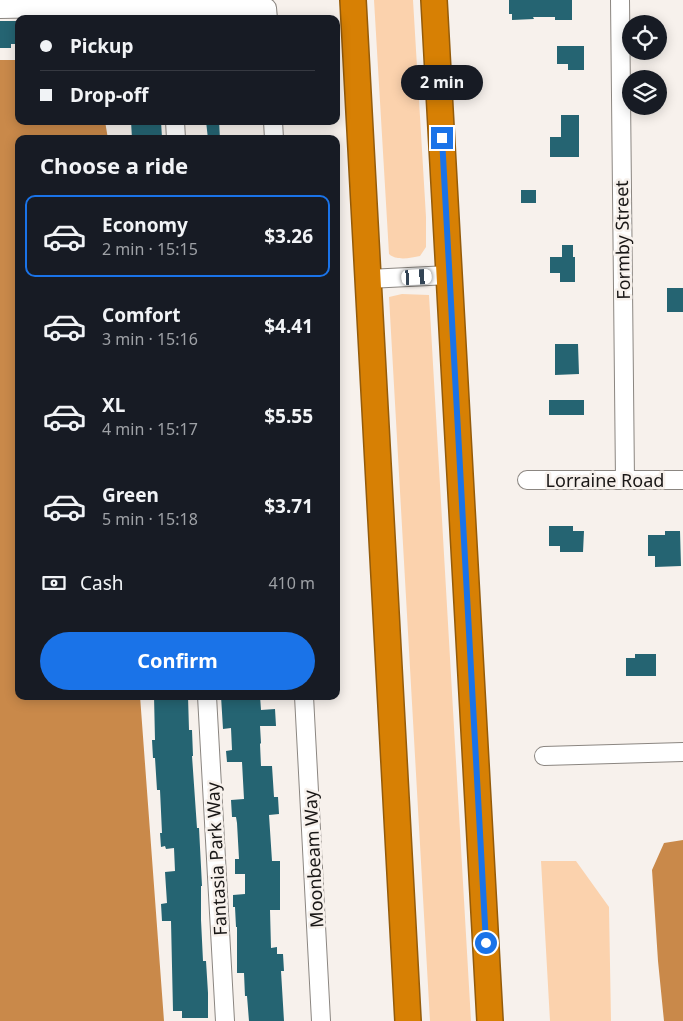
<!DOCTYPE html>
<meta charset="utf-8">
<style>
:root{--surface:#171b24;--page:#242831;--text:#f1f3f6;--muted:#9ea1a6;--line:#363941;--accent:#1a73e8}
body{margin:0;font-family:"Noto Sans",sans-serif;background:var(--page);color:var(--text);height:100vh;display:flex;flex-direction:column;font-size:19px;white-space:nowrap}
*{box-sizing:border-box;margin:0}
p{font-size:16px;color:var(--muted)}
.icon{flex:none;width:28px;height:28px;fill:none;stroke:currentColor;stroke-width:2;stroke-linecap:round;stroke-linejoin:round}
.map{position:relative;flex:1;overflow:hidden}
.details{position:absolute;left:15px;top:135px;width:325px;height:565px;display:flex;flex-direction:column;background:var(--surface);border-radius:10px;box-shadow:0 2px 12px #0003}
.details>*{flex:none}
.banner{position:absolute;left:15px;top:15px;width:325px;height:110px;border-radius:10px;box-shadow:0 2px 12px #0003;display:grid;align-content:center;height:110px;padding:0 25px;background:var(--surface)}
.controls{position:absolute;left:622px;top:15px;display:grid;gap:10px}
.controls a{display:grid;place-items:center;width:45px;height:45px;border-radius:50%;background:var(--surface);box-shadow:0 2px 12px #0003;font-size:25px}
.end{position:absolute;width:22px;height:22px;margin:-11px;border:6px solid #1a73e8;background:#fff;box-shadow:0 0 0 2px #fff}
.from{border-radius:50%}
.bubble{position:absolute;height:35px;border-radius:18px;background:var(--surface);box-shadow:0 2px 12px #0003;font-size:16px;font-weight:700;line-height:35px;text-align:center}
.car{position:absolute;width:15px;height:30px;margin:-15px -8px;border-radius:6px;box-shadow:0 0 4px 1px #0007;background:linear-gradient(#fff 24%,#345 0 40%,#fff 0 76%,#345 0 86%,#fff 0)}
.banner b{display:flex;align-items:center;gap:18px;height:48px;font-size:19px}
.banner b+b{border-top:1px solid var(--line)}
.banner i{width:12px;height:12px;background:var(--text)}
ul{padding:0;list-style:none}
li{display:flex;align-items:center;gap:15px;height:82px;margin:0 10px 8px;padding:0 15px;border:2px solid transparent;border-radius:10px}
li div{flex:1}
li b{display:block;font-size:19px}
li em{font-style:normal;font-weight:700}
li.on{border-color:var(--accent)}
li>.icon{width:45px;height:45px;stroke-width:1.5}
h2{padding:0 25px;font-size:22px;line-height:60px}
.pay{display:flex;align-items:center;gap:12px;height:55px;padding:0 25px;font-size:19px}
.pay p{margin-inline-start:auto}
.cta{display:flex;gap:10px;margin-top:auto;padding:10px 25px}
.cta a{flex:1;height:58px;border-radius:30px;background:var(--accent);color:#fff;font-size:20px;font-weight:700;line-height:58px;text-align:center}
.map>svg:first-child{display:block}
</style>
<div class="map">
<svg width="683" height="1021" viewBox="0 0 683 1021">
<rect width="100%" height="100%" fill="#f7f1ec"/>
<path fill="#fbd2ad" d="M374,0H413L426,217V247L420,256C411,258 396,261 389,254Z
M402,294L429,295L471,1021H430L389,297Z
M541,861H576L609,907L611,1021H550Z"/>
<path fill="#c9894a" d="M0,60H19V121H105L108,139H19V696H140L164,1021H0Z
M683,840V1021H664L658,961L652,870L664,843Z"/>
<path fill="#256472" d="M509,0H572V20H555V17H533L534,19L512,20V14H509Z
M0,21H17V44H11V48H0Z
M557,46H584V70H568V64H557Z
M561,115H579V157H550V137H561Z
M131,121H161L162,138L132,139Z
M206,121H219L220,139H208Z
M521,190H536V203H521Z
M562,245H573V257H575V282H560V273H550V257H562Z
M667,288H683V312H667Z
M555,344H578L579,374L555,375Z
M549,400H584V415H549Z
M549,526H573V531H584L583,552H560V546H549Z
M665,531H680L681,566L655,567V556H648V535H665Z
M635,654H656V676H626V658H635Z
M154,696H188L189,730H192L193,756H192L197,828H199L202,886H201V920L203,961H206L208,993V1018H182V1011H173L171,921H162L161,904L167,903L165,872L175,871L174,848L166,849L165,846L161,847L160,833H162L160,790H157L155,758H153L152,740H155Z
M221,696H260L261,710L275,709L276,726H260L261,743L260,744L261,766H272L274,797H278L279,814L269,815L272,861H280V910H270L271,948L277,947V954H283L284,971H281L284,1021H249L247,996H245L244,973H237V927H236L235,907H233V895L245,894V874H235V859H239L237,823L236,817H232L231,800L244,799L242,762H227L226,751L232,750L231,728L223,729Z"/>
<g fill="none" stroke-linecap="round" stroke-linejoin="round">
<defs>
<path id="minor" d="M620,0L625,480
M0,9L169,6L267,8L268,19
M175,121L176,139
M273,121L274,139
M368,279L449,275
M527,480H683
M207,696L225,1021
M304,696L321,1021
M544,756L683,752"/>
<path id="highway" d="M353,0L408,1021
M434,0L490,1021"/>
</defs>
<use href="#minor" stroke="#8b8681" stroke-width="20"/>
<use href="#highway" stroke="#945b0a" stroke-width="28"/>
<use href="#minor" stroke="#fff" stroke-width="18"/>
<use href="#highway" stroke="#d78004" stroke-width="25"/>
</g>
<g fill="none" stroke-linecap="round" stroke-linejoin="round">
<path stroke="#1a73e8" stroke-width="6" d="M442,138L486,943"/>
</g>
<g text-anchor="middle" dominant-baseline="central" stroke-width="5" stroke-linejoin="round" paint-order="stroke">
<g font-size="18" fill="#191716" stroke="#f7f1ec">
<text transform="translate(622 240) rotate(-91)">Formby Street</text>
<text x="605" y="480">Lorraine Road</text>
<text transform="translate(216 859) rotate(-93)">Fantasia Park Way</text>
<text transform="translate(313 859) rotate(-93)">Moonbeam Way</text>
</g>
</g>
</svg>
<div class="controls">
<a><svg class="icon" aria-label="locate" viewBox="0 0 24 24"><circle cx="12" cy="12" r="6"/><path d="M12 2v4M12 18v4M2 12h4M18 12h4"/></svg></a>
<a><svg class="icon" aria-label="layers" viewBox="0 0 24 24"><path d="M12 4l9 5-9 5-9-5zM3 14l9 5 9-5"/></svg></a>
</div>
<i class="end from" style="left:486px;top:943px"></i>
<i class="end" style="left:442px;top:138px"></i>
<div class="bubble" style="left:401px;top:65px;width:82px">2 min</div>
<i class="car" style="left:417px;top:277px;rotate:87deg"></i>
<div class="banner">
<b><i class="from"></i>Pickup</b>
<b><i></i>Drop-off</b>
</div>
<section class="details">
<h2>Choose a ride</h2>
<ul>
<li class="on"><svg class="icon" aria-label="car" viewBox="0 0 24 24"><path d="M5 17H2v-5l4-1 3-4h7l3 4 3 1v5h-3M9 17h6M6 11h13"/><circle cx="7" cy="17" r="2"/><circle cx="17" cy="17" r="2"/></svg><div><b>Economy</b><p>2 min · 15:15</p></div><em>$3.26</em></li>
<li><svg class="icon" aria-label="car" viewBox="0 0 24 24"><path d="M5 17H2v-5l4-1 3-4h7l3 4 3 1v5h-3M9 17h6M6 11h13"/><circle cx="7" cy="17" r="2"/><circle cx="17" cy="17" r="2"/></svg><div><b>Comfort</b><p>3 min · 15:16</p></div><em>$4.41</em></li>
<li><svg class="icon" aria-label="car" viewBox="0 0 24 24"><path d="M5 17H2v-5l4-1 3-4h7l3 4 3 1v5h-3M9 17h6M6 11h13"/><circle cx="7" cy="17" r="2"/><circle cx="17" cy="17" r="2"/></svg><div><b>XL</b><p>4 min · 15:17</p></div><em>$5.55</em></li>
<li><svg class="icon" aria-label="car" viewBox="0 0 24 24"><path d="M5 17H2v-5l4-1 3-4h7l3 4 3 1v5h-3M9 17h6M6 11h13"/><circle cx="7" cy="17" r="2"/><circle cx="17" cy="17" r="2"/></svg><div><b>Green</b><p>5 min · 15:18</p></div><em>$3.71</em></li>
</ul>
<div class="pay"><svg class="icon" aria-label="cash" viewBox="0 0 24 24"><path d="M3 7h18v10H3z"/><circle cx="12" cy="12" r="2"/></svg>Cash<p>410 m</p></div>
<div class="cta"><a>Confirm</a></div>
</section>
</div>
